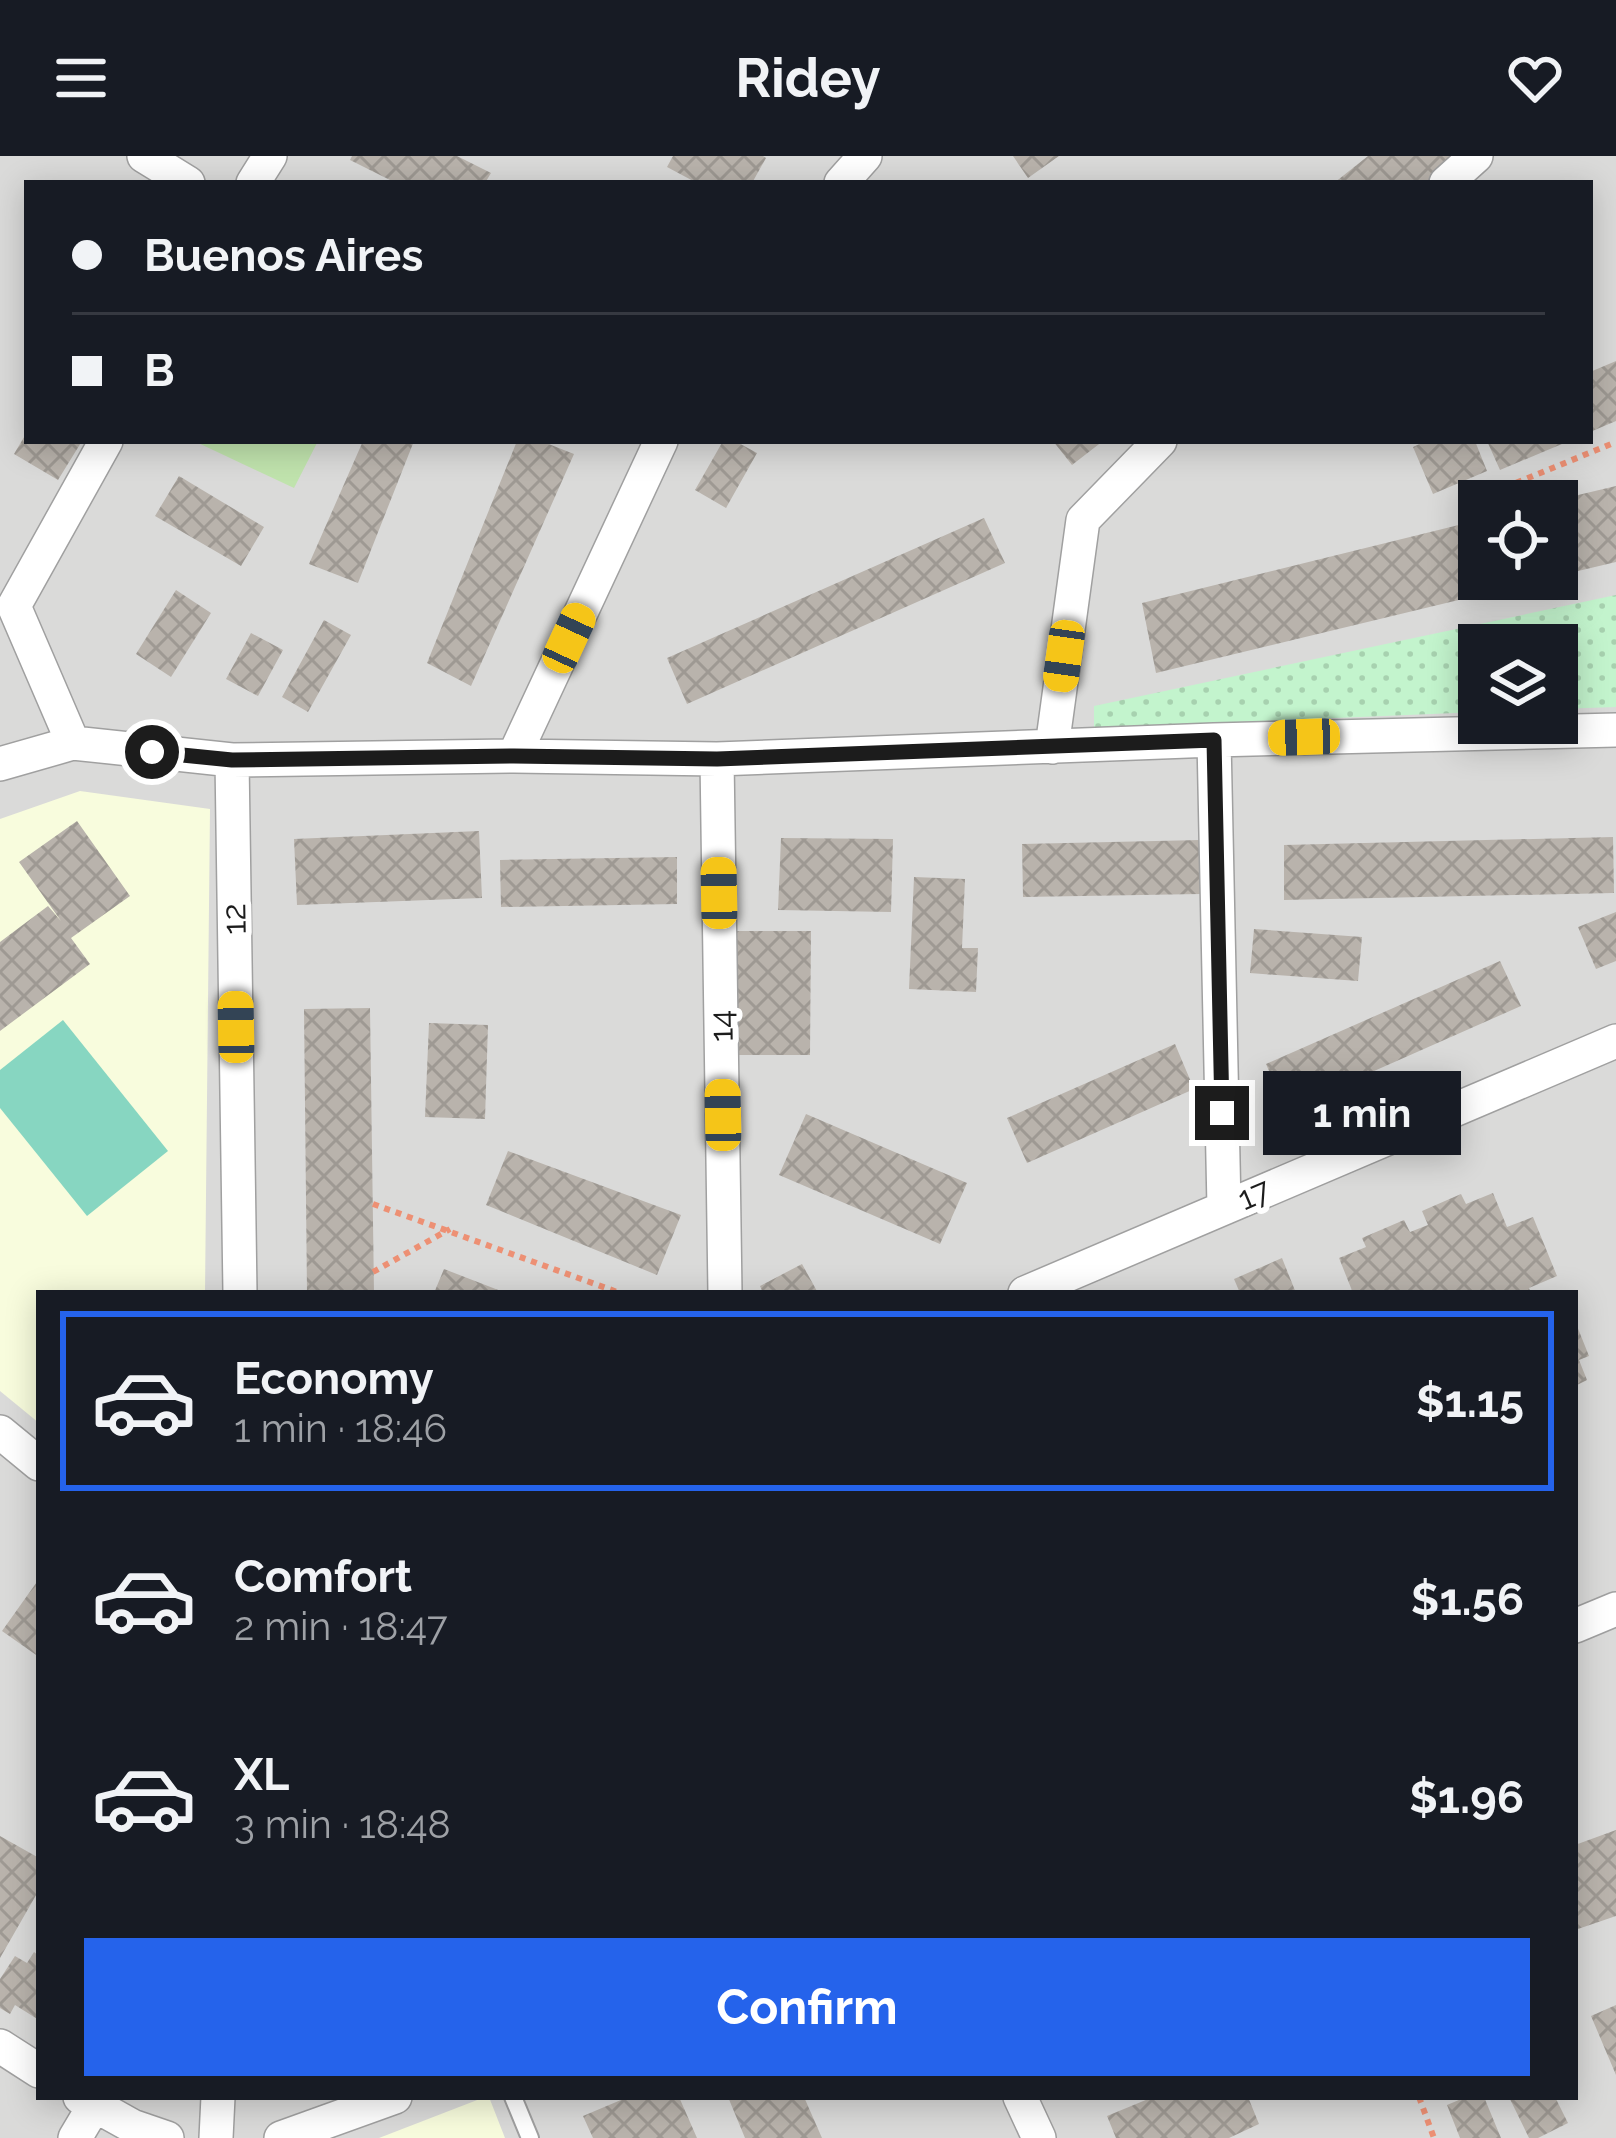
<!DOCTYPE html>
<meta charset="utf-8">
<style>
:root{--surface:#171b24;--page:#20242c;--text:#f1f3f6;--muted:#9ea1a6;--line:#363941;--accent:#2563eb}
body{margin:0;font-family:Raleway,sans-serif;background:var(--page);color:var(--text);height:100vh;display:flex;flex-direction:column;font-size:45px;white-space:nowrap}
*{box-sizing:border-box;margin:0}
p{font-size:39px;color:var(--muted)}
.icon{flex:none;width:66px;height:66px;fill:none;stroke:currentColor;stroke-width:2;stroke-linecap:round;stroke-linejoin:round}
.map{position:relative;flex:1;overflow:hidden}
.details{position:absolute;left:36px;top:1134px;width:1542px;height:810px;display:flex;flex-direction:column;background:var(--surface);border-radius:0px;box-shadow:0 6px 30px #0003}
.details>*{flex:none}
.banner{position:absolute;left:24px;top:24px;width:1569px;height:264px;border-radius:0px;box-shadow:0 6px 30px #0003;display:grid;align-content:center;height:264px;padding:0 48px;background:var(--surface)}
.tools{position:absolute;left:1458px;top:324px;display:grid;gap:24px}
.tools a{display:grid;place-items:center;width:120px;height:120px;border-radius:0px;background:var(--surface);box-shadow:0 6px 30px #0003;font-size:60px}
.end{position:absolute;width:54px;height:54px;margin:-27px;border:15px solid #1c1c1c;background:#fff;box-shadow:0 0 0 6px #fff}
.from{border-radius:50%}
.bubble{position:absolute;height:84px;border-radius:0px;background:var(--surface);box-shadow:0 6px 30px #0003;font-size:39px;font-weight:700;line-height:84px;text-align:center}
.car{position:absolute;width:36px;height:72px;margin:-36px -18px;border-radius:15px;box-shadow:0 0 9px 3px #0007;background:linear-gradient(#f5c518 24%,#345 0 40%,#f5c518 0 76%,#345 0 86%,#f5c518 0)}
.banner b{display:flex;align-items:center;gap:42px;height:114px;font-size:45px}
.banner b+b{border-top:3px solid var(--line)}
.banner i{width:30px;height:30px;background:var(--text)}
ul{padding:21px 0 0;list-style:none}
li{display:flex;align-items:center;gap:36px;height:180px;margin:0 24px 18px;padding:0 24px;border:6px solid transparent;border-radius:0px}
li div{flex:1}
li b{display:block;font-size:45px}
li em{font-style:normal;font-weight:700}
li.on{border-color:var(--accent)}
li>.icon{width:108px;height:108px;stroke-width:1.5}
.primary-button{display:flex;gap:24px;margin-top:auto;padding:24px 48px}
.primary-button a{flex:1;height:138px;border-radius:0px;background:var(--accent);color:#fff;font-size:48px;font-weight:700;line-height:138px;text-align:center}
header{display:flex;justify-content:space-between;align-items:center;height:156px;padding:0 48px;background:var(--surface);font-size:54px;font-weight:700}
.map>svg:first-child{display:block}
</style>
<header><svg class="icon" aria-label="menu" viewBox="0 0 24 24"><path d="M4 6h16M4 12h16M4 18h16"/></svg>Ridey<svg class="icon" aria-label="heart" viewBox="0 0 24 24"><path d="M12 20l-8-8c-3-5 5-10 8-4 3-6 11-1 8 4z"/></svg></header>
<div class="map">
<svg width="1616" height="1982" viewBox="0 0 1616 1982">
<defs>
<pattern id="park-dots" width="8" height="8" patternUnits="userSpaceOnUse" patternTransform="scale(3)"><rect width="8" height="8" fill="#c3f4cd"/><path d="M2 2h.1M6 6h.1" fill="none" stroke="#a7d1af" stroke-width="1.8" stroke-linecap="round"/></pattern>
<pattern id="building-cross-hatch" width="8" height="8" patternUnits="userSpaceOnUse" patternTransform="scale(3)"><rect width="8" height="8" fill="#b9b3ac"/><path d="M0 0l8 8M0 8l8-8" fill="none" stroke="#9e9993"/></pattern>
</defs>
<rect width="100%" height="100%" fill="#edebe3"/>
<path fill="#dadad9" fill-rule="evenodd" d="M0,0H1616V1982H0ZM27,27H1590V285H27ZM1479,345H1557V423H1479ZM1479,489H1557V567H1479ZM39,1137H1575V1941H39Z"/>
<path fill="#f8fcdd" d="M80,635L210,653L205,1137H39V1267L0,1235V663Z
M485,1941H489L505,1982H379Z"/>
<path fill="#c0e3ad" d="M194,285H318L294,332Z"/>
<path fill="url(#park-dots)" d="M1616,439V551L1557,553V489H1479V556L1094,572V550Z"/>
<path fill="#87d6c1" d="M63,864L168,995L87,1060L0,952V914Z"/>
<path fill="url(#building-cross-hatch)" d="M352,0H457L491,17L485,27H396L350,4Z
M673,0H763L766,2L752,27H697L667,11Z
M1013,0H1059L1028,22Z
M1368,0H1463L1428,27H1334Z
M1616,205V265L1590,276V216Z
M27,276V285H82L58,324L14,298Z
M363,285H414L358,427L309,408Z
M517,285H541L574,298L471,530L427,507Z
M723,285H735L757,297L726,352L695,334Z
M1053,285H1103L1072,309Z
M1426,285H1475L1487,315L1433,338L1413,291Z
M1487,285H1569L1500,314Z
M179,320L264,371L241,410L155,360Z
M1616,330V406L1557,420V344Z
M984,362L1005,407L687,548L667,502Z
M1479,364V423L1537,425L1156,517L1142,447Z
M176,434L211,457L171,521L136,498Z
M324,464L351,479L308,556L282,541Z
M251,477L283,494L258,540L226,523Z
M77,665L130,740L71,782L90,808L0,875V786L48,750L61,765L19,706Z
M479,675L482,742L297,749L294,683Z
M1613,681L1614,737L1284,744V689Z
M781,682L893,683L891,756L778,754Z
M1200,684V738L1023,741L1022,688Z
M677,701V748L501,751L500,704Z
M914,721L965,723L962,792H978L976,836L909,833Z
M1616,756V805L1596,813L1578,771Z
M1254,773L1362,781L1358,825L1250,817Z
M737,775H811L810,899H736Z
M1500,805L1521,850L1286,954L1266,908Z
M370,852L374,1137H307L304,853Z
M429,867L488,869L485,963L425,961Z
M1175,888L1194,933L1027,1007L1007,962Z
M806,958L967,1027L940,1088L779,1019Z
M508,995L681,1059L657,1119L486,1049Z
M1493,1037L1507,1071L1533,1061L1557,1120L1529,1132L1531,1137H1353L1339,1102L1366,1091L1362,1082L1404,1064L1410,1076L1428,1069L1422,1055L1461,1038L1466,1048Z
M1282,1102L1296,1137H1240L1234,1123Z
M802,1108L818,1137H763L760,1130Z
M444,1113L506,1137H434Z
M1575,1165L1589,1200L1579,1204L1587,1224L1575,1230Z
M39,1423V1501L2,1475Z
M1616,1674V1760L1575,1774V1689Z
M0,1680L39,1702V1734L0,1802Z
M34,1796L39,1800V1864L15,1849L10,1858L0,1852V1823L15,1800L27,1807Z
M1616,1849V1919L1591,1860Z
M628,1941H679L697,1982H593L583,1960Z
M728,1941H804L822,1982H745Z
M1153,1941H1248L1259,1968L1229,1982H1116L1107,1960Z
M1466,1941H1484L1501,1982H1460L1447,1949Z
M1509,1941H1555L1568,1967L1538,1982H1529Z"/>
<g fill="none" stroke-linecap="round" stroke-linejoin="round">
<defs>
<path id="service" d="M513,1941L530,1982"/>
<path id="minor" d="M144,0L188,27
M253,27L270,0
M841,27L865,0
M1446,27L1476,0
M1214,584L1224,1051
M73,587L14,450L106,285
M1052,591L1083,364L1160,285
M514,600L661,285
M717,603L725,1137
M232,604L240,1137
M0,608L73,587L232,604L514,600L717,603L1214,584L1616,574
M1025,1137L1616,885
M0,1276L39,1308
M1575,1470L1616,1453
M0,1890L39,1915
M80,1941L132,1970L167,1982
M1020,1941L1039,1982
M75,1982L94,1950
M216,1982L218,1941
M281,1982L395,1941"/>
</defs>
<use href="#service" stroke="#a0a0a0" stroke-width="20"/>
<use href="#minor" stroke="#a0a0a0" stroke-width="36"/>
<path stroke="#ed9074" stroke-width="6" stroke-dasharray="6 6" stroke-linecap="butt" d="M1494,336L1616,286
M373,1048L620,1137
M373,1116L450,1073
M1419,1941L1434,1982"/>
<use href="#service" stroke="#fff" stroke-width="16"/>
<use href="#minor" stroke="#fff" stroke-width="33"/>
</g>
<g fill="none" stroke-linecap="round" stroke-linejoin="round">
<path stroke="#1c1c1c" stroke-width="15" d="M152,596L232,604L514,600L717,603L1214,584L1222,957"/>
</g>
<g text-anchor="middle" dominant-baseline="central" stroke-width="12" stroke-linejoin="round" paint-order="stroke">
<g font-size="33" fill="#1c1c1c" stroke="#fff">
<text transform="translate(234 763) rotate(-91)">12</text>
<text transform="translate(721 870) rotate(-91)">14</text>
<text transform="translate(1254 1038) rotate(-23)">17</text>
</g>
</g>
</svg>
<div class="tools">
<a><svg class="icon" aria-label="locate" viewBox="0 0 24 24"><circle cx="12" cy="12" r="6"/><path d="M12 2v4M12 18v4M2 12h4M18 12h4"/></svg></a>
<a><svg class="icon" aria-label="layers" viewBox="0 0 24 24"><path d="M12 4l9 5-9 5-9-5zM3 14l9 5 9-5"/></svg></a>
</div>
<i class="end from" style="left:152px;top:596px"></i>
<i class="end" style="left:1222px;top:957px"></i>
<div class="bubble" style="left:1263px;top:915px;width:198px">1 min</div>
<i class="car" style="left:569px;top:482px;rotate:25deg"></i>
<i class="car" style="left:1064px;top:500px;rotate:188deg"></i>
<i class="car" style="left:1304px;top:581px;rotate:268deg"></i>
<i class="car" style="left:719px;top:737px;rotate:359deg"></i>
<i class="car" style="left:236px;top:871px;rotate:359deg"></i>
<i class="car" style="left:723px;top:959px;rotate:359deg"></i>
<div class="banner">
<b><i class="from"></i>Buenos Aires</b>
<b><i></i>B</b>
</div>
<section class="details">
<ul>
<li class="on"><svg class="icon" aria-label="car" viewBox="0 0 24 24"><path d="M5 17H2v-5l4-1 3-4h7l3 4 3 1v5h-3M9 17h6M6 11h13"/><circle cx="7" cy="17" r="2"/><circle cx="17" cy="17" r="2"/></svg><div><b>Economy</b><p>1 min · 18:46</p></div><em>$1.15</em></li>
<li><svg class="icon" aria-label="car" viewBox="0 0 24 24"><path d="M5 17H2v-5l4-1 3-4h7l3 4 3 1v5h-3M9 17h6M6 11h13"/><circle cx="7" cy="17" r="2"/><circle cx="17" cy="17" r="2"/></svg><div><b>Comfort</b><p>2 min · 18:47</p></div><em>$1.56</em></li>
<li><svg class="icon" aria-label="car" viewBox="0 0 24 24"><path d="M5 17H2v-5l4-1 3-4h7l3 4 3 1v5h-3M9 17h6M6 11h13"/><circle cx="7" cy="17" r="2"/><circle cx="17" cy="17" r="2"/></svg><div><b>XL</b><p>3 min · 18:48</p></div><em>$1.96</em></li>
</ul>
<div class="primary-button"><a>Confirm</a></div>
</section>
</div>
